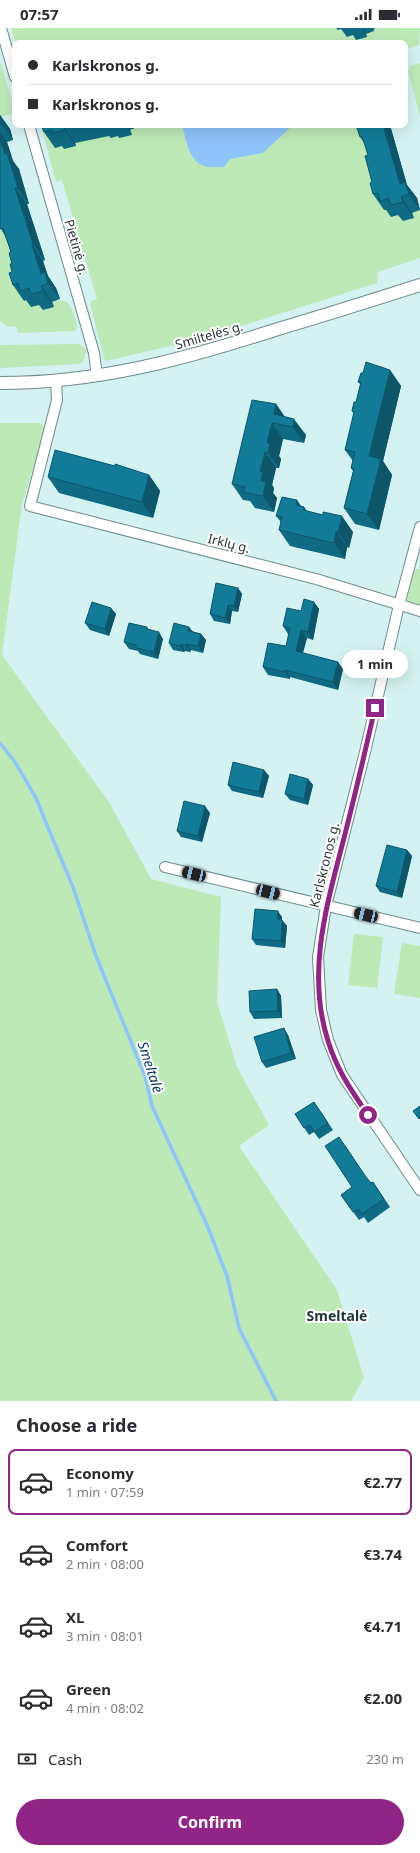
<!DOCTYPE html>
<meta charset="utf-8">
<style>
:root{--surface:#fff;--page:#f7f7f7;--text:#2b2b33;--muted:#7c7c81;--line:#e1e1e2;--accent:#912487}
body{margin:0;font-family:"Noto Sans",sans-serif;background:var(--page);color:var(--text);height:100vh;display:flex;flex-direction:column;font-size:15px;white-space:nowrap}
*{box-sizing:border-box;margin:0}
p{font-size:13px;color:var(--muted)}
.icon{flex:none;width:22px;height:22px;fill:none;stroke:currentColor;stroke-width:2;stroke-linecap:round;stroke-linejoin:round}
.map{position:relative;height:1373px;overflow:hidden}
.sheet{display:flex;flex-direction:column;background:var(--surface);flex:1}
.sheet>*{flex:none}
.hud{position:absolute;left:12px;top:12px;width:396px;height:88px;border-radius:8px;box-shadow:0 4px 16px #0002;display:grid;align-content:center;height:88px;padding:0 16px;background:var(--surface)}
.end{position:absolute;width:18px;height:18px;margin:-9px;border:5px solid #912487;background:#fff;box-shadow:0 0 0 2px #fff}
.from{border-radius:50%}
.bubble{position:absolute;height:28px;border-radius:14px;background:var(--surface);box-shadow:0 4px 16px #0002;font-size:13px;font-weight:700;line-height:28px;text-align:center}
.car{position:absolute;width:12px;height:24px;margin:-12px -6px;border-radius:5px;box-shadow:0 0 3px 1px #0007;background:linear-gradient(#222 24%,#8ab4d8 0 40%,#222 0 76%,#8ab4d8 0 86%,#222 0)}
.hud b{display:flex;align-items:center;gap:14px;height:38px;font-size:15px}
.hud b+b{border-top:1px solid var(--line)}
.hud i{width:10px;height:10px;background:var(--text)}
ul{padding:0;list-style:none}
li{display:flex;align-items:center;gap:12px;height:66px;margin:0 8px 6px;padding:0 8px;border:2px solid transparent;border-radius:8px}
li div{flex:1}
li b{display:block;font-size:15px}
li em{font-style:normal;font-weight:700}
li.selected{border-color:var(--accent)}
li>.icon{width:36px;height:36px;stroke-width:1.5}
h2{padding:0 16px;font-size:18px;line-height:48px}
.pay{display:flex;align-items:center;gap:10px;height:44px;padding:0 16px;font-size:15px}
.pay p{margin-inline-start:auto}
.button{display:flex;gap:8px;margin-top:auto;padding:8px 16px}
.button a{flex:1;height:46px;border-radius:24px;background:var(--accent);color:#fff;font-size:16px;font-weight:700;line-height:46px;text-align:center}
.status{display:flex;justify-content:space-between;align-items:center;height:28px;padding:0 20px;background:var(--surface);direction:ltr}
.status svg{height:11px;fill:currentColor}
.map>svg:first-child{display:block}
</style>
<div class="status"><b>07:57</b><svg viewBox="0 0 49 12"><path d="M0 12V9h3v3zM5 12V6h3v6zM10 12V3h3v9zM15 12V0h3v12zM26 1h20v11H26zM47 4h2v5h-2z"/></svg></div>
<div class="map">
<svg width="420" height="1373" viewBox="0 0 420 1373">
<rect width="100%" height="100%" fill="#d3f2f1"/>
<path fill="#bde9b7" d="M11,0H337C348,0 356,7 367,8L366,6L377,0H420L419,17L405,21V15H16Z
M0,33L15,83V85L0,89Z
M420,35V88L408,43L411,38Z
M41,97L75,115L98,107L99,110L138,100V97H182L189,123L230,131L263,125L293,97H359L389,181L413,190L412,185L420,182V230L378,244L377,255L200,311L106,333L104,330L90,275L91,273L97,271L62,152L56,154Z
M0,178L24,272L29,271L40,276L54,279L52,274C68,269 71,277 75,290C76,295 78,299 75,303L18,305L17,299L7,298L0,293Z
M78,316L86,321L84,332L79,336L0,340V317Z
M0,395H40L44,398L45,402L22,476L2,627L109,774L151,851L221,869L217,974L237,1039L269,1097L239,1118L337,1262L364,1350L351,1373H0Z
M418,541H420V580L411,578L407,573L414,543Z
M354,906L383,909L377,960L348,957Z
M402,915L420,918V970L394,966Z"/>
<path fill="#8fc4fc" d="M182,97H293L263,125L230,131L224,139C218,139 210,140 204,138C188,132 186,111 182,97Z"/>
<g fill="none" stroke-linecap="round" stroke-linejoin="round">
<path stroke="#8fc4fc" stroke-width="3.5" d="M0,715L15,734L36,770L49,802L73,859L96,928L145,1048L152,1078L207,1197L227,1248L239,1300L276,1373"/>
<defs>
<path id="minor" d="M1,0L15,49
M29,97L94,325L97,348
M56,353L57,372L30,478L316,551L420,583
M420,499L399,577L365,724L326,878L318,929L321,982L328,1012L342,1047L420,1162
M165,839L420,900"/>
<path id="tertiary" d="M0,355C99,355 185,331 278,301C326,287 373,272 420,257"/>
</defs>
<use href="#minor" stroke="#6e8a8a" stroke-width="12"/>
<use href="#tertiary" stroke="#6e8a8a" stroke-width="14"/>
<use href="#minor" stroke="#fff" stroke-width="10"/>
<use href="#tertiary" stroke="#fff" stroke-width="12"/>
</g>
<path fill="#0f6a83" d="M336,0H376L374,1V3L366,6L367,9L356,12L353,7L347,9L341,1L338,2Z
M0,87L10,101L13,112L7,114L13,133L19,141L29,176H27L45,232L43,233L48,248L56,260L60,271L52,274L54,279L43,282L39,277L31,279L26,272L24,273L13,257L12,236L11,224L5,208L0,199Z
M41,97H138V99L130,102L132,107L119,110L118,108L111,110L109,108L75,115L76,118L64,121L62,118L55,120L44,104Z
M390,97L407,157L417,170L420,182L412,185L414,190L403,193L398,187L391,189L386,182H384L373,166L372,154L368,127L365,116L360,109Z
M390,342L401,358L383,433L392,447L379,502L355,496L344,480L353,443L351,440L353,433L345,422L354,386L352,383L356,374L361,357L358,354L363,345Z
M276,376L285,389L306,407L304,415L283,411L279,428L281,431L279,440H276L272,457L274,460L273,465L277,470L274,484L255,480L250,473L243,472L232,456Z
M149,447L160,463L153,490L59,465L48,449Z
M301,478L304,479L306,483L353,504L349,520L347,519L345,531L290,518L279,502L281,494L276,488Z
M238,560L242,566L238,584L232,583L230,596L214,593L210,586Z
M314,574L319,581L313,612L307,610L303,625L343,641L338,662L290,649V651L268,647L263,639L286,618L289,606H288L283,598L301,583Z
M111,580L116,586L109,608L90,602L85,595Z
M147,599L149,602L163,611L158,631L140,626L138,623L129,621L124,614Z
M192,603L201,606L206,612L203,625L191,622L190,624L185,623L184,624L173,622L169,615Z
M264,742L269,748L263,770L232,763L228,757Z
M308,751L313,757L308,777L290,772L285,766Z
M210,785L202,814L181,809L177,803Z
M407,822L412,828L402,870L380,864L376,858Z
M282,889V892L287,898L285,920L256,917L252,911Z
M277,961L281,968L282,990L254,991L250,984Z
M288,1007L296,1031L266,1040L262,1034Z
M314,1074L333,1102L319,1111L314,1104L309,1107L295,1086Z
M345,1117L367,1151L371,1155L373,1154L390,1179L368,1195L364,1189L359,1192L341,1167L352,1159Z"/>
<path fill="#0d566a" d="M361,0H362L366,6L367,9Z
M0,87L10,101L13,112L2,96L0,89Z
M125,97H127L130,102L132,107Z
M383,97H390L407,157L417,170L420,182L409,166L400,156Z
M64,99L75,115L76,118L65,102Z
M0,104L7,114L13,133L19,141L29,176L18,160L5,126L0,111Z
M15,160L27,176L45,232L33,216Z
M401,169L412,185L414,190L403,174Z
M32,217L43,233L48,248L56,260L60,271L41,246Z
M41,258L52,274L54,279L43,263Z
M390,342L401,358L383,433L392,447L379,502L367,486L369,428Z
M276,376L287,392L274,386Z
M294,391L306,407L304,415L293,399Z
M272,395L283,411L279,428L281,431L279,440L268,425L267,415Z
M265,424L276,440L272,457L274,460L273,465L277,470L274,484L263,468L260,444Z
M149,447L160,463L153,490L142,474Z
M297,472L303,481L304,479L315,495L296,477Z
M342,488L353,504L349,520L338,504Z
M336,503L347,519L345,531L334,515Z
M238,560L242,566L238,584L234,578Z
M314,574L319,581L313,612L308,604Z
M228,577L232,583L230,596L225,590Z
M111,580L116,586L109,608L105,601Z
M189,599L194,605L188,603Z
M301,602L307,610L301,631L296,623Z
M159,604L163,611L158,631L154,624Z
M201,606L206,612L203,625L198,618Z
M181,616L185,623L184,624L180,618Z
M186,616L191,622L190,624L186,618Z
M338,634L343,641L338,662L333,654Z
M285,642L290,649V651L285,644Z
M264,742L269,748L263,770L259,764Z
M308,751L313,757L308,777L304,771Z
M205,778L210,785L202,814L198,808Z
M407,822L412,828L402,870L397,864Z
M278,883L282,889V898L277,891Z
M282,892L287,898L285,920L281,913Z
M277,961L281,968L282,990L278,983Z
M284,1000L288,1007L296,1031L291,1025Z"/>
<path fill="#127b98" stroke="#0d566a" d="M0,89L2,96L0,97Z
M41,97H74L64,99L65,102L53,105L52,102L44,104Z
M356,97H383L400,156L405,154L409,166L401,169L403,174L391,177L389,170L380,173L378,165L373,166L370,155L372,154L365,128L368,127L362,108L360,109Z
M0,111L5,126L7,125L18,160H15L33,216L32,217L41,246L45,244L48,256L41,258L43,263L31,266L29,260L20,263L18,255L13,257L9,245L12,244L10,236H12L9,225L11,224L3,200L0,201Z
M366,334L390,342L369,428L381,431L367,486L344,480L354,441L351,440L355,424L345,422L354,384L352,383L354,374H356L361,354H358L361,345H363Z
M252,372L276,376L274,386L294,391L293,399L272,395L267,415H270L268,425L265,424L260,444H263L261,453L266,454L263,468L243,464L245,459L232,456Z
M55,422L115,438V436L149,447L142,474L48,449Z
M282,469L297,472L296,477L304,479L303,482L323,487V484L342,488L338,504L336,503L334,515L279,502L282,489L276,488Z
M216,555L238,560L234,578L228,577L225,590L210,586Z
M304,571L314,574L308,604L301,602L296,623L338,634L333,654L285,642V644L263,639L268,615L286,618L290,600L283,598L287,580L301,583Z
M92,574L111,580L105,601L85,595Z
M129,595L147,599V601L159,604L154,624L136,620V617L124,614Z
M174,595L189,599L188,603L201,606L198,618L186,616V618L181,616L180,618L169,615Z
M233,734L264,742L259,764L228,757Z
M290,746L308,751L304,771L285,766Z
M184,773L205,778L198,808L177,803Z
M387,817L407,822L397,864L376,858Z
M255,881L278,883L277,891L282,892L281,913L252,911Z
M277,961L278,983L250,984L249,963Z
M284,1000L291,1025L262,1034L254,1009Z
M314,1074L328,1095L314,1104L310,1097L304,1100L295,1086Z
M420,1078V1090L419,1091L413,1083Z
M339,1109L366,1149L371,1155L373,1154L384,1171L362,1186L358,1181L353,1184L341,1167L352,1159L325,1118Z"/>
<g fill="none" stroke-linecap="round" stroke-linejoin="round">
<path stroke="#912487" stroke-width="5" d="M368,1087C351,1062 337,1042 328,1013C306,944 327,876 344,810C355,767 365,724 375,680"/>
</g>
<g text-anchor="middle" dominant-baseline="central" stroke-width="4" stroke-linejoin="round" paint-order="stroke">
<g font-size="13" fill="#283333" stroke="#fff">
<text transform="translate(77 219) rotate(74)">Pietinė g.</text>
<text transform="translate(209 307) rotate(-16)">Smiltelės g.</text>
<text transform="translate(229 515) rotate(14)">Irklų g.</text>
<text transform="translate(324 837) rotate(-76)">Karlskronos g.</text>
</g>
<g font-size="14" font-style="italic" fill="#00325c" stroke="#fff">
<text transform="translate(151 1039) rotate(72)">Smeltalė</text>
</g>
<g font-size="14" font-weight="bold" fill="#1d3737" stroke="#fff">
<text x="337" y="1287">Smeltalė</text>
</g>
</g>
</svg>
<i class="end from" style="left:368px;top:1087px"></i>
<i class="end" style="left:375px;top:680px"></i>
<div class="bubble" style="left:342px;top:622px;width:66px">1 min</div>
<i class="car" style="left:194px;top:846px;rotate:283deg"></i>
<i class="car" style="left:268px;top:864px;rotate:104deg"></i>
<i class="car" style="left:366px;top:887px;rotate:283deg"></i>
<div class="hud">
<b><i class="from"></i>Karlskronos g.</b>
<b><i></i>Karlskronos g.</b>
</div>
</div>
<section class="sheet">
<h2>Choose a ride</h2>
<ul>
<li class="selected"><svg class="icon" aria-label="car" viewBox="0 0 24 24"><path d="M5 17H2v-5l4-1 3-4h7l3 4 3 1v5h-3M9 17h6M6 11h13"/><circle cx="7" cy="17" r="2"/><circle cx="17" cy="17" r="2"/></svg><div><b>Economy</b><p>1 min · 07:59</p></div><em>€2.77</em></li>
<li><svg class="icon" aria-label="car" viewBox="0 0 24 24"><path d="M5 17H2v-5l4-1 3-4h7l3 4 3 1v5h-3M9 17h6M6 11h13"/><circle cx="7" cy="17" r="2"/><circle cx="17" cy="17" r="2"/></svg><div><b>Comfort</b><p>2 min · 08:00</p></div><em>€3.74</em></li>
<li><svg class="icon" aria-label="car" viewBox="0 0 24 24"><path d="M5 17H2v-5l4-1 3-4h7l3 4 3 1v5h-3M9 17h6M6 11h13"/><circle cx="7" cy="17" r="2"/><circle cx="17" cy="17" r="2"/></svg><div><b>XL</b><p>3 min · 08:01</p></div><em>€4.71</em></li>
<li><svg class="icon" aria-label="car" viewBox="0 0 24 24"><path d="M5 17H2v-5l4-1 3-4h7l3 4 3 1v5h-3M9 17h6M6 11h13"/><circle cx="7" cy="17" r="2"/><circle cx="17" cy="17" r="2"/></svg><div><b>Green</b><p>4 min · 08:02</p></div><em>€2.00</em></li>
</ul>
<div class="pay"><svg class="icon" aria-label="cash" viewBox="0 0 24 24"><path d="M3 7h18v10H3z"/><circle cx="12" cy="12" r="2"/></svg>Cash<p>230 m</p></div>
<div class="button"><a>Confirm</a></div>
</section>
